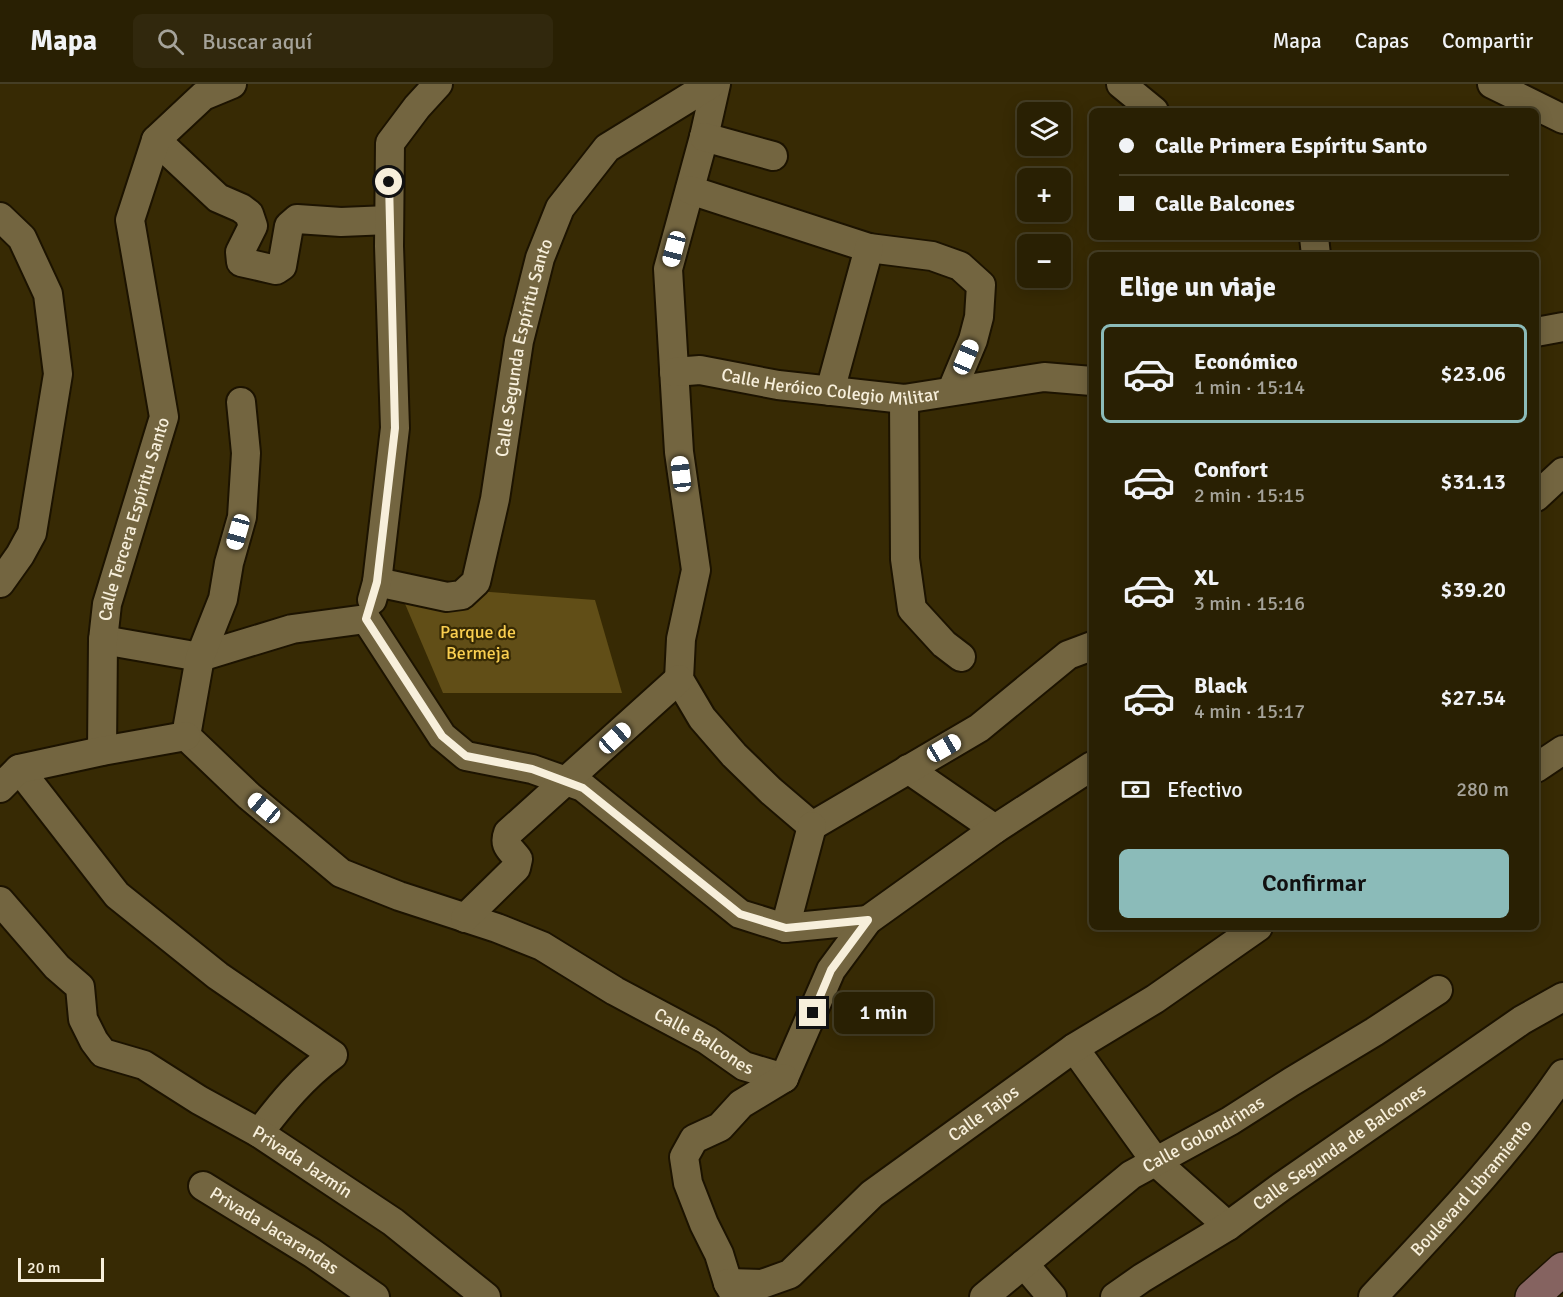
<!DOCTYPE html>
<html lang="es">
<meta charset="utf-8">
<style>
:root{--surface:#292003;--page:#31280d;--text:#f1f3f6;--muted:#a5a39a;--line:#453e25;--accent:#8bbbb9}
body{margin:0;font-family:Signika,sans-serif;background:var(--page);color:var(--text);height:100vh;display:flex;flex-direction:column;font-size:22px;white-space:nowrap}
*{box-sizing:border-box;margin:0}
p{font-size:20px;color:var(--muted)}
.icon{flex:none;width:33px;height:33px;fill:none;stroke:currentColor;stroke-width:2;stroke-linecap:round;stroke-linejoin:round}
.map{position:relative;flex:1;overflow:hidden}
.panel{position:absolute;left:1089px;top:168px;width:450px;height:678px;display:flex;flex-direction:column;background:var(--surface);border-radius:9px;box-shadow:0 3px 15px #0003,0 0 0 2px var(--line)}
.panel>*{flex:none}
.top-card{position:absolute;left:1089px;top:24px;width:450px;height:132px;border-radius:9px;box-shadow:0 3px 15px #0003,0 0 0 2px var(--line);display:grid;align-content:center;height:132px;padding:0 30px;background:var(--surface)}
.buttons{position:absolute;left:1017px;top:18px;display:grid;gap:12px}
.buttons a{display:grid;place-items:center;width:54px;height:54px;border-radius:9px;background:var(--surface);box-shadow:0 3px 15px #0003,0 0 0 2px var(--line);font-size:30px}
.scale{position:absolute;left:18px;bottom:15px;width:86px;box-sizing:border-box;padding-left:6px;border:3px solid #f7efdb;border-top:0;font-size:16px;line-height:21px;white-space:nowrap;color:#f7efdb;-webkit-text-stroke:4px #372a04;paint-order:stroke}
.end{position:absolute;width:27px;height:27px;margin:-14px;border:8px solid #f7efdb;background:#111;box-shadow:0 0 0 3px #111}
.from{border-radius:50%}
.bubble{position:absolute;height:42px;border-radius:9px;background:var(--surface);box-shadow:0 3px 15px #0003,0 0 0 2px var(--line);font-size:20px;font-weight:600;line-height:42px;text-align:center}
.car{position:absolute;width:18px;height:36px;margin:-18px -9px;border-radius:8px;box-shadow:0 0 4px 2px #0007;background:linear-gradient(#fff 24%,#345 0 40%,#fff 0 76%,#345 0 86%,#fff 0)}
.top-card b{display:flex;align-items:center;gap:21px;height:57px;font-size:22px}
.top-card b+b{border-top:2px solid var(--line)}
.top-card i{width:15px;height:15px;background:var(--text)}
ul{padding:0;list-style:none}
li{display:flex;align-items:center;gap:18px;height:99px;margin:0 12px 9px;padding:0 18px;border:3px solid transparent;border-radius:9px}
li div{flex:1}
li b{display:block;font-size:22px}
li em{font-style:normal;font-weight:600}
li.selected{border-color:var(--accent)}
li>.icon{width:54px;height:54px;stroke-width:1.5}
h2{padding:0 30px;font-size:27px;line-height:72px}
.pay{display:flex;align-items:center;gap:15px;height:66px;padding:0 30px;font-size:22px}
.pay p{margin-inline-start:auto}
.action{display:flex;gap:12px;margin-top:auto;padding:12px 30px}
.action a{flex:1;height:69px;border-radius:9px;background:var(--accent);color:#111;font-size:24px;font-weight:600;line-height:69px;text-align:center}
header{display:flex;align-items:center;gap:36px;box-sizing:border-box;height:84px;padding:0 30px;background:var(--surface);border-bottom:2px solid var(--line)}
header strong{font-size:28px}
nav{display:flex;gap:33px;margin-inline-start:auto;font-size:21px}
.search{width:420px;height:54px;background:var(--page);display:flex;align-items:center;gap:15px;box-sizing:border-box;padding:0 21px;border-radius:9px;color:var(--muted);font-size:22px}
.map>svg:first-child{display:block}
</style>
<header>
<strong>Mapa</strong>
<div class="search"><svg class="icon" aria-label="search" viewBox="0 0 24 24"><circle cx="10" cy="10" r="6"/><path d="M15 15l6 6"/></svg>Buscar aquí</div>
<nav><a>Mapa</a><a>Capas</a><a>Compartir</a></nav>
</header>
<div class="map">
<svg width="1563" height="1213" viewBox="0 0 1563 1213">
<rect width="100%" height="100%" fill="#372a04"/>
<path fill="#614e17" d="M397,501L595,516L622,609H443Z"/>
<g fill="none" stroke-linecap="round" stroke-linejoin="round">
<defs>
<g id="street">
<path d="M716,0L704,53L668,185L679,368L696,486L681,555L679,595L702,634L734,671L771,707L812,742"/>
<path d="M1121,0L1154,27"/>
<path d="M1492,0L1563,35"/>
<path d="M704,53L773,72"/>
<path d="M156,56L218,114L241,124L249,130L253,142L240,168L241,178L276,186L282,182L289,142L297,135L341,138L389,136"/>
<path d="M690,106L869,164L932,172L960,182L981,201L979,233L973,256L952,306"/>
<path d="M0,133L22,154L48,210L58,290L32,449L20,471L0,499"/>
<path d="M1314,153L1316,171"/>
<path d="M1536,248L1563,243"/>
<path id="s1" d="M674,288L700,286L778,301L904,315L1044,293L1092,297"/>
<path d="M830,307L869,164"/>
<path d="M904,315L905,475L912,525L944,560L961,573"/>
<path d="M1536,413L1563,388"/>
<path id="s2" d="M377,498L447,513L462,511L476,498L495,415L519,257L540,174L560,124L607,64L711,0"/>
<path d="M372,516L377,498L395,344L389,162L390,59L417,23L438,0"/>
<path d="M366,535L442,652L466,672L532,685L583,703L740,830L785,844L868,836"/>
<path d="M103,556L200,573L292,545L366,535"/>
<path id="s3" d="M186,652L249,712L341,789L399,812L497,844L542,862L615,907L707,956L744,982L784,994"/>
<path d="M186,652L200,573L223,515L229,479L242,433L246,369L241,318"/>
<path id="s4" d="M102,667L103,556L107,520L164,333L130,136L156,56L203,12L232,0"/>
<path d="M1536,684L1563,666"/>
<path d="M19,685L117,811L218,892L333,971C303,993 281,1020 259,1049"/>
<path d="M908,685L995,745"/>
<path d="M0,704L19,685L102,667L186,652"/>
<path d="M812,742L979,644L1068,571L1092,562"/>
<path id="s5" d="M0,817L57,883L80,903L83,935L94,957L103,969L144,981L199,1016L259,1049L393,1138L486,1213"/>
<path d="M465,834L516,784L518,775C511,765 503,762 508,749L679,595"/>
<path d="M785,844L812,742"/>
<path d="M1074,964L1156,1078L1228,1142"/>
<path d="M784,994L831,886L868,836L995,745L1092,682"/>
<path id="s6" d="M203,1102L312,1169L375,1213"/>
<path d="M1024,1180L1052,1213"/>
<path d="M728,1199L719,1170L704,1140L688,1099L684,1073L694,1055L720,1043L741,1020L784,994"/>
<path id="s7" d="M736,1213L728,1199L762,1200L790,1190L872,1110L1074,964L1155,915L1258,843"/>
<path id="s8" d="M984,1213L1131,1091L1230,1037L1291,998L1374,948L1438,906"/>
<path id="s9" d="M1115,1213L1142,1194L1228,1142L1281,1103L1522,936L1563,913"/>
<path id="s10" d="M1373,1213C1440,1141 1507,1072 1563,990"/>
</g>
<path id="secondary" d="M1532,1213L1563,1185"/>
</defs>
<use href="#street" stroke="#1c1300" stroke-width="32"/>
<use href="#secondary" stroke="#1c1300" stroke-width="36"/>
<use href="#street" stroke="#736540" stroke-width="28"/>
<use href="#secondary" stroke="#856360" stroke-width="33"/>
</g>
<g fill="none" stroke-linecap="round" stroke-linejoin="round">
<path stroke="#f7efdb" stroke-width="8" d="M389,98L395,344L377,498L366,535L442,652L466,672L532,685L583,704L740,830L786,844L868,836L831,886L813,929"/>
</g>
<g text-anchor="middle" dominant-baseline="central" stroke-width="4.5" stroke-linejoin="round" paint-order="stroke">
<g font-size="18" fill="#f7efdb" stroke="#372a04">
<text stroke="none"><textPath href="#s2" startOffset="345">Calle Segunda Espíritu Santo</textPath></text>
<text stroke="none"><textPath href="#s1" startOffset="158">Calle Heróico Colegio Militar</textPath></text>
<text stroke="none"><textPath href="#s4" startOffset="236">Calle Tercera Espíritu Santo</textPath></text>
<text stroke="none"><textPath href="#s3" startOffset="609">Calle Balcones</textPath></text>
<text stroke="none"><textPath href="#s7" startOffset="332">Calle Tajos</textPath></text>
<text stroke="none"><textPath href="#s8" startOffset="274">Calle Golondrinas</textPath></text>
<text stroke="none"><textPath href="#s9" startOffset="270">Calle Segunda de Balcones</textPath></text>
<text stroke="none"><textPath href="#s5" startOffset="418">Privada Jazmín</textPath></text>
<text stroke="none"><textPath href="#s10" startOffset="147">Boulevard Libramiento</textPath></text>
<text stroke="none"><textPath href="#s6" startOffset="84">Privada Jacarandas</textPath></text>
</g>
<g font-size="18" fill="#facf50" stroke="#372a04">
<text x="478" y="548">Parque de<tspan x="478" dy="21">Bermeja</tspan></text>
</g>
</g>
</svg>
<div class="buttons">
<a><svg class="icon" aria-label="layers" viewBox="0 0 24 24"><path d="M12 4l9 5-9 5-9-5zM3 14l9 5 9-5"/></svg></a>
<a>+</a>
<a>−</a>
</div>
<div class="scale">20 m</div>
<i class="end from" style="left:389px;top:98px"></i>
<i class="end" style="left:813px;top:929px"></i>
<div class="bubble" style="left:834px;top:908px;width:99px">1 min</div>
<i class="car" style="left:674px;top:165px;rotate:195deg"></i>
<i class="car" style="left:966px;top:273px;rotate:23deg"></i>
<i class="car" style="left:681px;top:390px;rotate:353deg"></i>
<i class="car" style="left:238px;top:448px;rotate:196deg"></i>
<i class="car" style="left:615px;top:654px;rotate:48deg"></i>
<i class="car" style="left:944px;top:664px;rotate:60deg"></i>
<i class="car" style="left:264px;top:724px;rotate:310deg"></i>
<div class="top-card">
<b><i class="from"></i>Calle Primera Espíritu Santo</b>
<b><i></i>Calle Balcones</b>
</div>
<section class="panel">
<h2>Elige un viaje</h2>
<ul>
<li class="selected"><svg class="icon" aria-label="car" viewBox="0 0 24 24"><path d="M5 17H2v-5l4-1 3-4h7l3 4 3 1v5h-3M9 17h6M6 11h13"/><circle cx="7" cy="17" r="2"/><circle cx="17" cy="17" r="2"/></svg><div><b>Económico</b><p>1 min · 15:14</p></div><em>$23.06</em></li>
<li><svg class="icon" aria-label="car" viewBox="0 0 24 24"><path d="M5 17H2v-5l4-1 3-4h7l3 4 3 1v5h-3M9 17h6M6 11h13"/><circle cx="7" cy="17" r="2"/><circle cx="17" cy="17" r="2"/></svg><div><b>Confort</b><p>2 min · 15:15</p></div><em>$31.13</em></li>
<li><svg class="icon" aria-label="car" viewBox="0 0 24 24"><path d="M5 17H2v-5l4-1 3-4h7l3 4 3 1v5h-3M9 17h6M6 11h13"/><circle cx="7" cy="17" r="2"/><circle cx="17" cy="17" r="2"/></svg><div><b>XL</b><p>3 min · 15:16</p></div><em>$39.20</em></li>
<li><svg class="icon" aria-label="car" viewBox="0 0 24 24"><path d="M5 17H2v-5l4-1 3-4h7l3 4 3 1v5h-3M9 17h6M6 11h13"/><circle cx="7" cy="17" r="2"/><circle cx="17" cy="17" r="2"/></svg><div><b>Black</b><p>4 min · 15:17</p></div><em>$27.54</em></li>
</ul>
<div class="pay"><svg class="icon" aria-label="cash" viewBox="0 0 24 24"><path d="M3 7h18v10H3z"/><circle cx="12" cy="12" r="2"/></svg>Efectivo<p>280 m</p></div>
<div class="action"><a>Confirmar</a></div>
</section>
</div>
